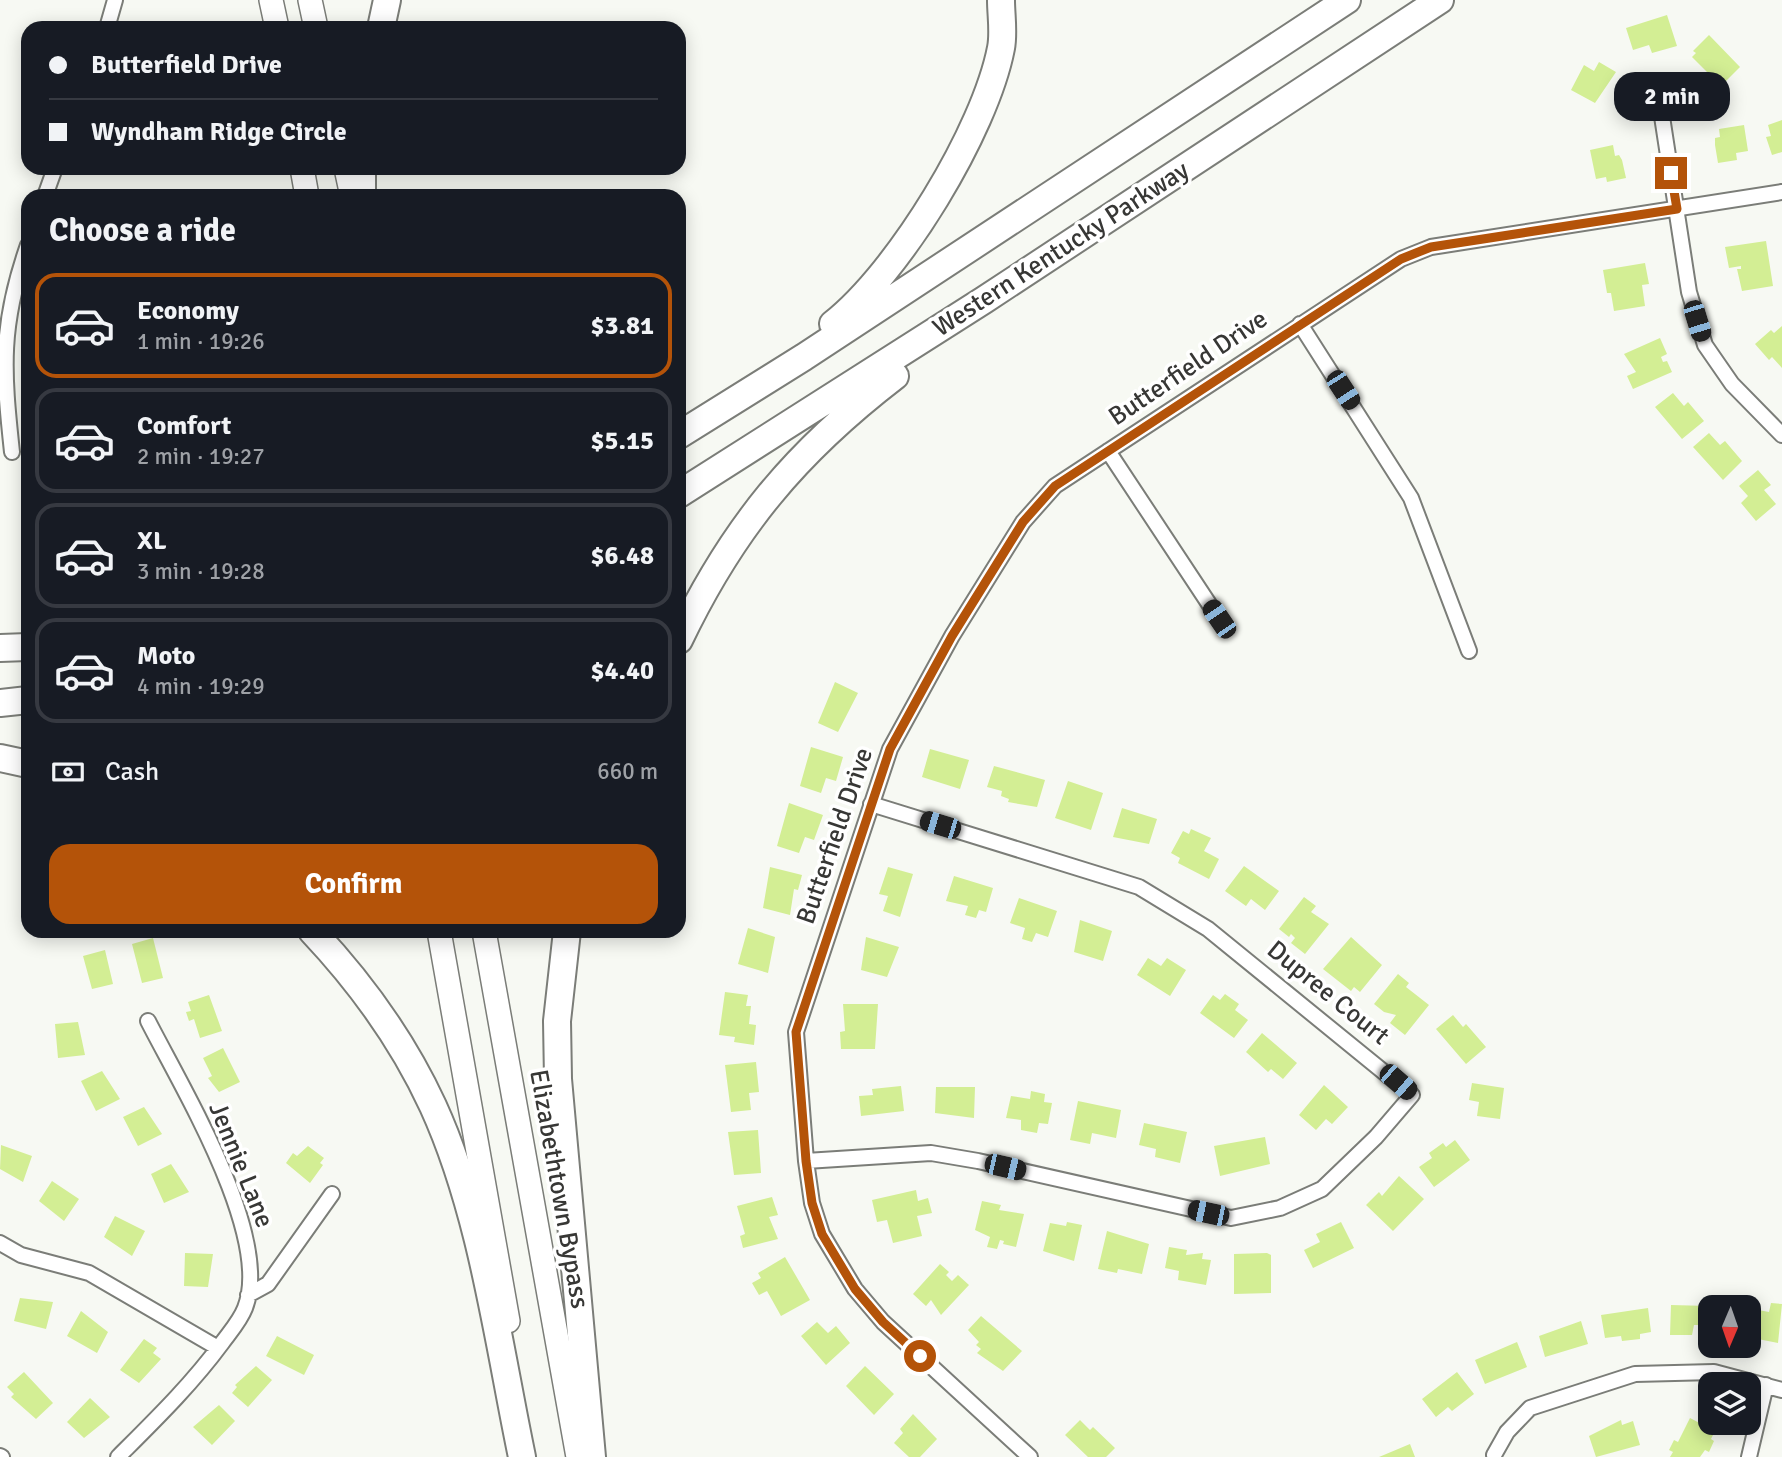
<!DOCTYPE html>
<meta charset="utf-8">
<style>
:root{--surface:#171b24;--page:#20242c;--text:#f1f3f6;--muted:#9ea1a6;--line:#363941;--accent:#b45309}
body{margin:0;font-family:Signika,sans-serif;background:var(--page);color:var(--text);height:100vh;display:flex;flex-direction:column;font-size:26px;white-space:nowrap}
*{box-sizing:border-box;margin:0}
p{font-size:23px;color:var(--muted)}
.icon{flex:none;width:38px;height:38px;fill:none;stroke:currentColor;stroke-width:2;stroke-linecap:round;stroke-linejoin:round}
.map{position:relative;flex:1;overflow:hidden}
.side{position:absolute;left:21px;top:189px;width:665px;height:749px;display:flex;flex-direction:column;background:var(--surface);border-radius:21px;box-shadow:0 4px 18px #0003}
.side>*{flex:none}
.top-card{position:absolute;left:21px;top:21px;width:665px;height:154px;border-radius:21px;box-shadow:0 4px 18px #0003;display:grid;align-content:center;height:154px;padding:0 28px;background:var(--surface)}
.needle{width:46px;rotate:182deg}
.controls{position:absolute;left:1698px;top:1295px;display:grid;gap:14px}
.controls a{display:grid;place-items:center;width:63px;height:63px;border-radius:14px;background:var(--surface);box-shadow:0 4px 18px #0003;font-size:35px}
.end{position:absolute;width:32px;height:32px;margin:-16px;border:9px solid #b45309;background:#fff;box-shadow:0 0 0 4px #fff}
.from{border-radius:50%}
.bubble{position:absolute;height:49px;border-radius:21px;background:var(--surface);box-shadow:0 4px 18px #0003;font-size:23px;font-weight:700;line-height:49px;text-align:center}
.car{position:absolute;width:21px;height:42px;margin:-21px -10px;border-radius:9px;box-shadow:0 0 5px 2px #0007;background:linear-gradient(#222 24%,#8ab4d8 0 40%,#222 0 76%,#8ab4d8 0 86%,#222 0)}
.top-card b{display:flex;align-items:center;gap:24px;height:66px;font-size:26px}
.top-card b+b{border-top:2px solid var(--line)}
.top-card i{width:18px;height:18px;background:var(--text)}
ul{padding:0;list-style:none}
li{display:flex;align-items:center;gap:21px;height:105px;margin:0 14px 10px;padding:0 14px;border:4px solid var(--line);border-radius:21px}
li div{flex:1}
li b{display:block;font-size:26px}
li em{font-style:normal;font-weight:700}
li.selected{border-color:var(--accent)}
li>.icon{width:63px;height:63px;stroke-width:1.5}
h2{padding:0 28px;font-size:32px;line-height:84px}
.pay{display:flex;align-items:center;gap:18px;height:77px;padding:0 28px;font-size:26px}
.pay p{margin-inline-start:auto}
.primary-button{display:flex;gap:14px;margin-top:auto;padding:14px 28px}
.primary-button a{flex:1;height:80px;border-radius:21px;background:var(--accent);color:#fff;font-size:28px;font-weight:700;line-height:80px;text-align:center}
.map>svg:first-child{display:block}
</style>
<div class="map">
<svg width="1782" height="1457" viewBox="0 0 1782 1457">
<rect width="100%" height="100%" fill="#f7f9f3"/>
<path fill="#d3ee94" d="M1667,15L1677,46L1652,53L1649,45L1633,50L1626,28Z
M1709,35L1740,67L1721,86L1692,57L1696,53L1693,51Z
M1599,62L1616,72L1595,103L1571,90L1584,65L1594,71Z
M1782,120V152L1772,155L1766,137L1771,136L1768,125Z
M1744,125L1748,151L1736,153L1737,160L1718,163L1715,145V138L1720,137L1719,129Z
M1613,145L1615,156L1619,155L1622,160L1626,178L1607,182L1606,177L1596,179L1590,150Z
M1766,241L1773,286L1742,291L1737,269H1741V266L1729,268L1725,247Z
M1645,263L1649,284L1642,285L1645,306L1614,311L1611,293H1607L1603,270Z
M1782,326V368L1772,357L1769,360L1755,344L1771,330L1774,333Z
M1660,338L1667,354L1661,357L1663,362L1667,361L1672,372L1633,389L1627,376L1636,372L1624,354Z
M1673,393L1684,406L1688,402L1704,421L1682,439L1655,407Z
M1709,433L1720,445L1725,441L1742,461L1723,480L1693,447Z
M1758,470L1771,485L1764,490L1776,504L1756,521L1741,503L1748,496L1739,486Z
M835,682L858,693L838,732L818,723Z
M811,747L843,757L836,781L826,778L821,793L800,786Z
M930,749L969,760L960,789L922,777Z
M994,766L1045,780L1037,807L1008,802L1009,799L1001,796L1002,791L987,787Z
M1068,781L1103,793L1091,830L1055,818Z
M789,803L823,815L814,840L805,837L799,853L777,846Z
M1122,808L1157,819L1149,844L1113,837Z
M1191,829L1211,838L1204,851L1219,859L1209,879L1178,863L1180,858L1171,853L1183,831L1189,834Z
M1244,866L1279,891L1265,910L1251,899L1246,906L1225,891Z
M770,867L802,875L798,890L794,889L790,915L763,908Z
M888,867L913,874L900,917L883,911L888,896L879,894Z
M954,876L993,888L986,912L979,910L976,918L965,915L968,906L946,901Z
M1304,897L1316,906L1311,912L1329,924L1305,954L1291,943L1295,938L1291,934L1289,937L1279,929Z
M1019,898L1057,911L1048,937L1036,933L1032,942L1022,939L1025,928L1010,923Z
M1080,920L1112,931L1103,961L1074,952Z
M748,928L775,937L768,973L738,964Z
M866,937L899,947L887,977L861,970Z
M1351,937L1382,965L1360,992L1354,987L1351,991L1323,969Z
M153,938L163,978L142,983L132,944Z
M105,950L113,984L92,989L83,956Z
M1148,958L1161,966L1167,958L1186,970L1170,996L1137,975Z
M1398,974L1409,983L1406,987L1429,1005L1405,1035L1390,1023L1396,1015L1384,1012L1374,1004Z
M725,992L748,995L746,1006H751L749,1024L756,1025L754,1045L734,1042L735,1037L719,1035Z
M1225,994L1239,1004L1235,1010L1248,1020L1234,1038L1200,1013L1213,995L1220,1000Z
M209,995L222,1031L200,1038L194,1019L189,1021L186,1012L191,1011L188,1002Z
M843,1004H878L875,1049H841L840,1032L845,1031Z
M1453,1015L1463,1027L1466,1024L1486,1047L1466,1064L1436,1029Z
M78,1022L85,1055L58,1058L55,1024Z
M1262,1033L1297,1063L1283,1079L1271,1069L1268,1072L1246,1052Z
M223,1048L240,1082L219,1092L208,1078L212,1076L203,1058Z
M756,1062L759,1092L749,1093L751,1110L731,1112L725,1065Z
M102,1071L120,1099L96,1111L81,1081Z
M1472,1083L1504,1088L1500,1119L1477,1116L1479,1102L1469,1100Z
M1324,1085L1348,1107L1332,1124L1326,1119L1316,1130L1299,1115Z
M901,1086L904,1111L861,1116L859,1096L873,1095L872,1089Z
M936,1087H975L974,1118L935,1113Z
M1031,1091L1045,1094L1044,1102L1052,1103L1048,1124L1039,1123L1037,1133L1021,1130V1120L1006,1118L1011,1096L1030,1099Z
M1078,1101L1121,1110L1116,1138L1092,1133L1090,1144L1070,1140Z
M144,1107L162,1134L138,1146L123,1117Z
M1144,1123L1187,1132L1180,1163L1155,1157L1156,1149L1139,1145Z
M758,1130L761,1173L734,1175L728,1132Z
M1265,1137L1270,1164L1220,1176L1214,1146Z
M1455,1140L1470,1160L1434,1187L1419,1167L1432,1158L1429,1153L1443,1143L1446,1147Z
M1,1145L32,1156L23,1182L0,1169Z
M308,1146L324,1158L320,1163L323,1165L310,1183L286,1163L293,1153L297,1156Z
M171,1164L189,1192L164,1203L151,1174Z
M1399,1176L1424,1199L1393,1231L1366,1205L1379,1192L1382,1196Z
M52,1181L79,1199L64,1221L39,1201Z
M916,1190L918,1201L928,1198L932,1213L917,1216L922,1236L893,1243L887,1220L877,1222L872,1200Z
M772,1197L778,1215L769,1217L778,1239L743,1248L740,1236L745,1234L737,1206Z
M982,1201L1001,1205L999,1210L1024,1214L1016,1247L1003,1244L1004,1241L1000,1240L997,1249L987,1247L990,1237L975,1230Z
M115,1216L145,1231L132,1256L104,1237Z
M1067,1222L1082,1225L1074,1261L1043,1251L1050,1223L1066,1226Z
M1341,1222L1354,1248L1313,1268L1304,1250L1320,1242L1316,1234Z
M1107,1231L1149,1244L1142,1274L1118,1269L1117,1273L1098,1269Z
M1169,1247L1187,1250L1186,1255L1203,1253L1202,1259L1211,1260L1206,1285L1178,1280L1179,1271L1165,1268Z
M185,1253L213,1254L208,1287L184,1286Z
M1267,1253L1271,1255V1293L1234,1294V1254Z
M785,1257L810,1300L781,1316L767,1291L759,1295L752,1283L761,1278L758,1273Z
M940,1264L949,1272L946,1275L952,1281L958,1275L969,1285L941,1315L931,1300L926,1306L913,1294Z
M20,1298L53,1302L46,1329L14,1321Z
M1771,1303L1782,1304L1778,1343L1748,1337V1308L1769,1312Z
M1671,1305L1709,1306L1708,1325H1694L1692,1335H1670Z
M1648,1308L1651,1332L1640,1334V1339L1622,1341L1621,1336L1605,1338L1601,1315Z
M81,1311L108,1332L97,1353L67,1336Z
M981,1316L1022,1351L1003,1371L977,1353L981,1349L976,1345L979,1342L968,1330Z
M1581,1321L1588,1344L1545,1357L1539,1336Z
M817,1322L828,1333L836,1326L850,1343L826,1365L801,1336Z
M277,1336L314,1355L304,1375L266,1356Z
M144,1339L157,1348L153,1353L161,1359L139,1383L120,1370Z
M1517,1342L1527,1367L1485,1384L1475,1360Z
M256,1366L272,1380L248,1407L232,1393L237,1387L235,1385Z
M865,1366L894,1394L874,1415L846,1386Z
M24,1372L53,1403L36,1419L11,1397L14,1394L7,1387Z
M1457,1372L1474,1394L1452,1411L1448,1407L1436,1417L1422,1399Z
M90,1398L110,1417L84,1438L67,1422Z
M219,1405L235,1421L212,1445L193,1427Z
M913,1414L937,1439L920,1457H909L894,1443L903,1433L900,1429Z
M1690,1418L1715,1431L1711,1439L1714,1441L1709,1452L1705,1450L1700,1457H1670L1673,1452L1669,1450L1674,1440L1678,1442Z
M1080,1420L1090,1430L1093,1427L1115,1448L1106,1457H1088L1065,1435Z
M1621,1420L1622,1425L1633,1421L1640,1445L1596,1457L1589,1436Z
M1410,1444L1415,1457H1379Z"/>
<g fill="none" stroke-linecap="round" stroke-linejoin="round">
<defs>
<path id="minor" d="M107,28L115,0
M1661,110L1689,292L1705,345L1732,384L1782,435
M45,196L55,168
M1300,324L1411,498L1469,651
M1108,451L1219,619
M12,452C3,369 0,325 28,245
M806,1161L931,1153L978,1161L1231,1218L1280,1208L1322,1189L1376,1137L1412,1095L1208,929L1139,887L871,804
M0,1243L21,1255L89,1273L218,1348
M248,1295L268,1284L332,1194
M1494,1455L1507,1432L1530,1408L1635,1374L1714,1372L1782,1390
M0,1456L2,1457
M118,1457C155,1420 191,1385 222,1343C230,1332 240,1321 245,1308C273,1237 181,1086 148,1021
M1030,1457L883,1322L855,1289L822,1234L812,1203L806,1161L796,1032L890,749L952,636L1023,522L1055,486L1401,259L1431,247L1782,192
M1749,1457L1766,1385"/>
<path id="trunk" d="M271,0L277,28
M310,0L316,28
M302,168L307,196
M346,168L352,196
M439,931L508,1321
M484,931L578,1457"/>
<path id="motorway" d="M381,28L387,0
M362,196V168
M833,324C899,272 985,131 1001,48C1004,33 1001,15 1001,0
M679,435L804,357L1347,0
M679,494L984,300L1440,0
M679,640C733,527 796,452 895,376
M0,648L28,647
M0,703L28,700
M0,758L28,764
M312,931C361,983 403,1041 433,1106C482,1213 498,1342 522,1457
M567,931L557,1021L558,1079L592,1457"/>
</defs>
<use href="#minor" stroke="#7b7d78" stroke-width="18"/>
<use href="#trunk" stroke="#7b7d78" stroke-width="26"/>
<use href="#motorway" stroke="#7b7d78" stroke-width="30"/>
<use href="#minor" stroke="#fff" stroke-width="14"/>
<use href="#trunk" stroke="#fff" stroke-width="23"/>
<use href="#motorway" stroke="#fff" stroke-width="26"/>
</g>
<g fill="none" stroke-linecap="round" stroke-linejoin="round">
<path stroke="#b45309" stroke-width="9" d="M920,1356L883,1322L855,1289L822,1234L812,1203L806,1161L796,1032L890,749L952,636L1023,522L1055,486L1401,259L1431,247L1677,209L1671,173"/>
</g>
<g text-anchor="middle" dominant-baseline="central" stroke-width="7" stroke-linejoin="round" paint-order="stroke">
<g font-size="26" fill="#373735" stroke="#fff">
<text transform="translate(1061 249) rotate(-33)">Western Kentucky Parkway</text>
<text transform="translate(1188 368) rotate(-34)">Butterfield Drive</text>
<text transform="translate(835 836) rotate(-71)">Butterfield Drive</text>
<text transform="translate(1328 993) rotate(39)">Dupree Court</text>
<text transform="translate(241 1165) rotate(68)">Jennie Lane</text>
<text transform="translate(559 1189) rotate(80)">Elizabethtown Bypass</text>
</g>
</g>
</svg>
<div class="controls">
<a><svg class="needle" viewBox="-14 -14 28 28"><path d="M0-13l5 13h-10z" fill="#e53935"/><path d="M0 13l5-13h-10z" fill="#9ea1a6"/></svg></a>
<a><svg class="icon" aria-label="layers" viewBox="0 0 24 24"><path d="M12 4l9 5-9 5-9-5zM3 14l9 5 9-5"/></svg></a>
</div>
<i class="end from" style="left:920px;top:1356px"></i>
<i class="end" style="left:1671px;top:173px"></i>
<div class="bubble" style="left:1614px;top:72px;width:116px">2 min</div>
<i class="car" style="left:1697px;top:321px;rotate:163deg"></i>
<i class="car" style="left:1343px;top:390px;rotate:147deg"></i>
<i class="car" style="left:1219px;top:619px;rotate:326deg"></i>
<i class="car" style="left:940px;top:825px;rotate:287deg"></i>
<i class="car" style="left:1398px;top:1082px;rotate:131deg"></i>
<i class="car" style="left:1005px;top:1167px;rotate:103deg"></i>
<i class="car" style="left:1208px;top:1213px;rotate:282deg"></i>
<div class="top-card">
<b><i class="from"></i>Butterfield Drive</b>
<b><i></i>Wyndham Ridge Circle</b>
</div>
<section class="side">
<h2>Choose a ride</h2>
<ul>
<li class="selected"><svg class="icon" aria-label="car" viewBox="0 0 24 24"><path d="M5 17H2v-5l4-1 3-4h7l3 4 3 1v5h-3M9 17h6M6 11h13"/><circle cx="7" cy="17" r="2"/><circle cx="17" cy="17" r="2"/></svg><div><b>Economy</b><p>1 min · 19:26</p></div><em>$3.81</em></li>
<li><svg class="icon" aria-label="car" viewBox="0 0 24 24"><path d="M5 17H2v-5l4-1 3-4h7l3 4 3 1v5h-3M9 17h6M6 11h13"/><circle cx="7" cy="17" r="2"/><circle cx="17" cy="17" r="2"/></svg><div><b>Comfort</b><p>2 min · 19:27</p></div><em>$5.15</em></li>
<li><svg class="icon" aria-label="car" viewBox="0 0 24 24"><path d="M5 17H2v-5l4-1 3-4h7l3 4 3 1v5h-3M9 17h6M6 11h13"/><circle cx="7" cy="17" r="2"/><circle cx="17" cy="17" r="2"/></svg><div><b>XL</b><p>3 min · 19:28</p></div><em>$6.48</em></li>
<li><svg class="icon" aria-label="car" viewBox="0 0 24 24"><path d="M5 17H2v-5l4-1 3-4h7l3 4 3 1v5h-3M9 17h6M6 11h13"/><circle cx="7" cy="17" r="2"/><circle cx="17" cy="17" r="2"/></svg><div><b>Moto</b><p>4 min · 19:29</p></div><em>$4.40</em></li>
</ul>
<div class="pay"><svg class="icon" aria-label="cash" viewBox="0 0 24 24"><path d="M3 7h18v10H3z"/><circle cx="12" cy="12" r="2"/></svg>Cash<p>660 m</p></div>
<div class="primary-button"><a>Confirm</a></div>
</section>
</div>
